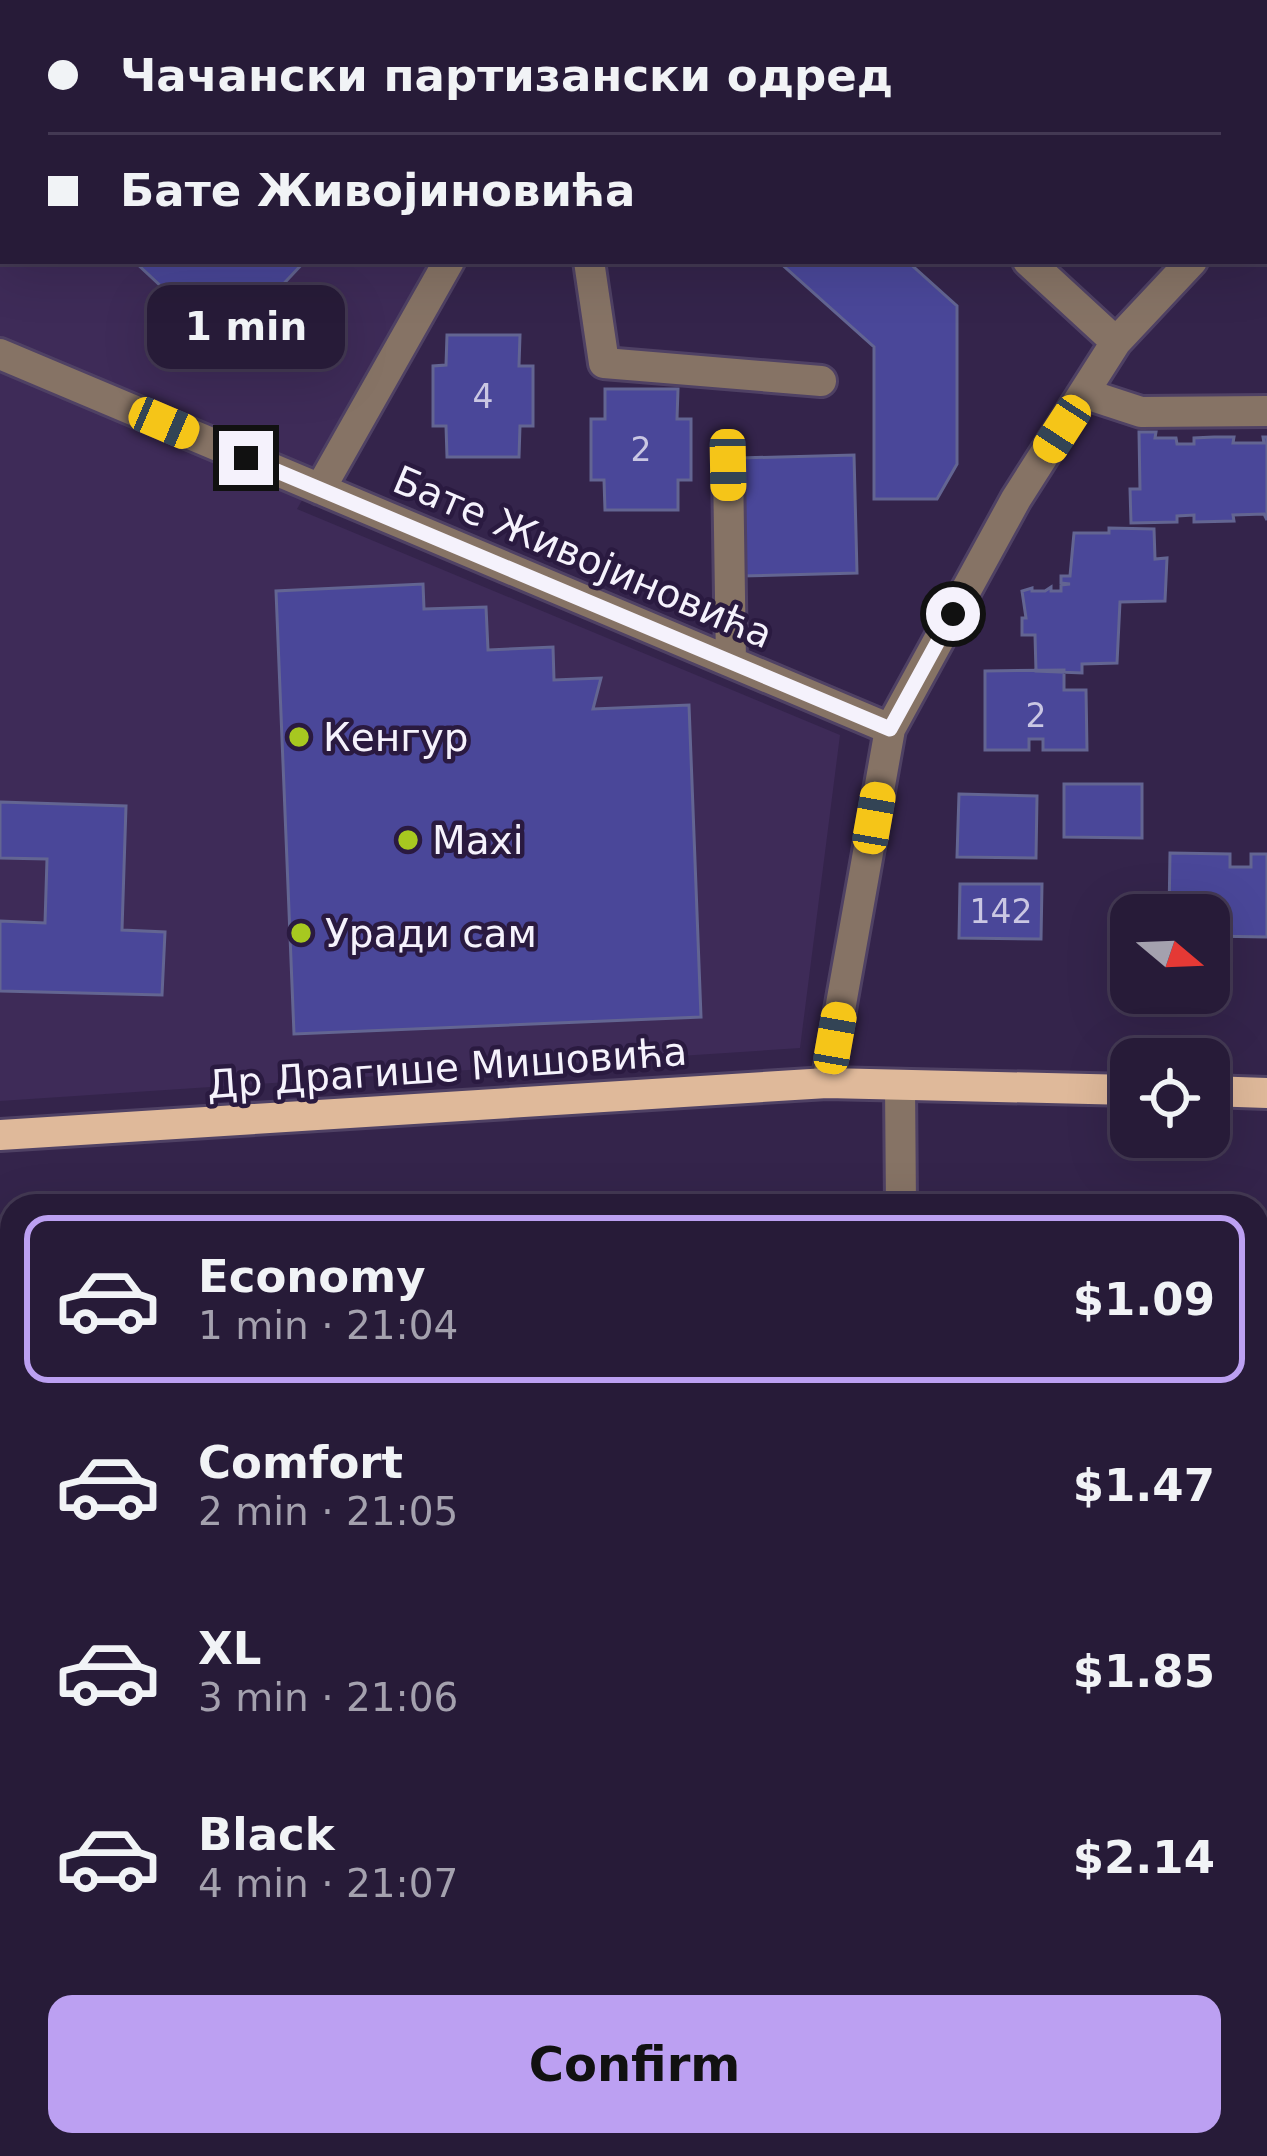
<!DOCTYPE html>
<meta charset="utf-8">
<style>
:root{--surface:#271b38;--page:#332843;--text:#f1f3f6;--muted:#a4a1ae;--line:#433953;--accent:#bca0f2}
body{margin:0;font-family:"DejaVu Sans",sans-serif;background:var(--page);color:var(--text);height:100vh;display:flex;flex-direction:column;font-size:45px;white-space:nowrap}
*{box-sizing:border-box;margin:0}
p{font-size:39px;color:var(--muted)}
.icon{flex:none;width:66px;height:66px;fill:none;stroke:currentColor;stroke-width:2;stroke-linecap:round;stroke-linejoin:round}
.map{position:relative;flex:1;overflow:hidden}
.drawer{position:absolute;left:0px;top:1194px;width:1269px;height:963px;display:flex;flex-direction:column;background:var(--surface);border-radius:36px 36px 0 0;box-shadow:0 12px 48px #0002,0 0 0 3px var(--line)}
.drawer>*{flex:none}
.guide{position:absolute;left:0px;top:0px;width:1269px;height:264px;box-shadow:0 12px 48px #0002,0 0 0 3px var(--line);display:grid;align-content:center;height:264px;padding:0 48px;background:var(--surface)}
.needle{width:78px;rotate:109deg}
.tools{position:absolute;left:1110px;top:894px;display:grid;gap:24px}
.tools a{display:grid;place-items:center;width:120px;height:120px;border-radius:24px;background:var(--surface);box-shadow:0 12px 48px #0002,0 0 0 3px var(--line);font-size:60px}
.end{position:absolute;width:54px;height:54px;margin:-27px;border:15px solid #f5f2fc;background:#111;box-shadow:0 0 0 6px #111}
.from{border-radius:50%}
.bubble{position:absolute;height:84px;border-radius:24px;background:var(--surface);box-shadow:0 12px 48px #0002,0 0 0 3px var(--line);font-size:39px;font-weight:600;line-height:84px;text-align:center}
.car{position:absolute;width:36px;height:72px;margin:-36px -18px;border-radius:15px;box-shadow:0 0 9px 3px #0007;background:linear-gradient(#f5c518 24%,#345 0 40%,#f5c518 0 76%,#345 0 86%,#f5c518 0)}
.guide b{display:flex;align-items:center;gap:42px;height:114px;font-size:45px}
.guide b+b{border-top:3px solid var(--line)}
.guide i{width:30px;height:30px;background:var(--text)}
ul{padding:21px 0 0;list-style:none}
li{display:flex;align-items:center;gap:36px;height:168px;margin:0 24px 18px;padding:0 24px;border:6px solid transparent;border-radius:24px}
li div{flex:1}
li b{display:block;font-size:45px}
li em{font-style:normal;font-weight:600}
li.current{border-color:var(--accent)}
li>.icon{width:108px;height:108px;stroke-width:1.5}
.cta{display:flex;gap:24px;margin-top:auto;padding:24px 48px}
.cta a{flex:1;height:138px;border-radius:24px;background:var(--accent);color:#111;font-size:48px;font-weight:600;line-height:138px;text-align:center}
.map>svg:first-child{display:block}
</style>
<div class="map">
<svg width="1267" height="2156" viewBox="0 0 1267 2156">
<rect width="100%" height="100%" fill="#34244b"/>
<path fill="#3e2b58" d="M0,0H590L3,3V261H440L297,509L840,735L800,1048L0,1101Z"/>
<path fill="#4a4799" stroke="#636592" stroke-width="3" d="M0,0H528L3,3V138Z
M134,261H305L225,346Z
M778,261H907L957,306V464L937,499H874V347Z
M447,335H520L519,366H533V426H520L519,457H447L446,426H433V366L446,365Z
M605,389H678L677,419H691V480H678V510H605L604,480H591V419H605Z
M1139,432H1156L1155,438H1176L1177,444H1194V438L1214,437H1234L1233,443H1264L1263,437H1267V520L1264,514L1233,515L1234,521L1194,522V515L1177,516V522L1131,523L1130,489H1140Z
M854,455L857,573L742,576L740,458Z
M1109,528L1154,529L1155,559L1167,558L1165,601L1120,602L1117,663L1082,664V673L1036,671L1035,635H1022V618H1026L1022,591L1032,588V591H1045L1051,587V591H1061V585L1070,584L1061,583V576H1070L1074,533H1109Z
M423,584L424,609L486,607L488,650L553,647L554,680L601,678L593,709L689,705L701,1017L294,1034L276,591Z
M1064,670V690H1086L1087,750H1043V739H1029V750H985V671Z
M1064,784H1142V838L1064,837Z
M959,794L1037,796L1036,858L957,857Z
M0,802L126,806L122,930L165,932L162,995L0,991V921L45,923L47,859L0,858Z
M1170,853L1230,854V867H1251V854H1267V937L1209,936V915H1169Z
M960,884H1042L1041,939L959,938Z
M1267,1424V1519L1257,1522V1427Z"/>
<g fill="none" stroke-linecap="round" stroke-linejoin="round">
<defs>
<path id="minor" d="M613,0L615,3
M740,0L743,3
M1266,182L1267,180
M589,261L604,363L821,381
M1028,261L1116,342
M0,354L890,729
M1086,394L1141,412L1267,411
M728,465L731,662
M320,489L449,261
M827,1083L890,729L1016,499L1116,342L1192,261
M900,1085L901,1206
M12,1475L8,1476L12,1688
M0,1906L12,1905
M1257,2029L1267,2027
M914,2156V2145"/>
<path id="major" d="M1209,1091L1267,1093
M0,1135L827,1083L1131,1090"/>
</defs>
<use href="#minor" stroke="#4f4164" stroke-width="36"/>
<use href="#major" stroke="#4f4164" stroke-width="36"/>
<path stroke="#9b92aa" stroke-width="6" stroke-dasharray="6 6" stroke-linecap="butt" d="M1257,1653L1267,1650"/>
<use href="#minor" stroke="#867365" stroke-width="30"/>
<use href="#major" stroke="#dfb99a" stroke-width="30"/>
</g>
<g fill="none" stroke-linecap="round" stroke-linejoin="round">
<path stroke="#f5f2fc" stroke-width="15" d="M246,458L890,729L953,614"/>
</g>
<g fill="#a7c820" stroke="#2a1a40" stroke-width="4.5">
<circle cx="299" cy="737" r="12"/>
<circle cx="408" cy="840" r="12"/>
<circle cx="301" cy="933" r="12"/>
</g>
<g text-anchor="middle" dominant-baseline="central" stroke-width="9" stroke-linejoin="round" paint-order="stroke">
<g font-size="33" fill="#cac7e3">
<text x="483" y="396">4</text>
<text x="641" y="449">2</text>
<text x="1036" y="715">2</text>
<text x="1001" y="911">142</text>
</g>
<g font-size="39" fill="#f5f2fc" stroke="#2a1a40">
<text transform="translate(583 557) rotate(23)">Бате Живојиновића</text>
<text transform="translate(447 1068) rotate(-4)">Др Драгише Мишовића</text>
</g>
<g font-size="39" fill="#f5f2fc" stroke="#2a1a40" text-anchor="start">
<text x="323" y="737">Кенгур</text>
<text x="432" y="840">Maxi</text>
<text x="325" y="933">Уради сам</text>
</g>
</g>
</svg>
<div class="tools">
<a><svg class="needle" viewBox="-14 -14 28 28"><path d="M0-13l5 13h-10z" fill="#e53935"/><path d="M0 13l5-13h-10z" fill="#a4a1ae"/></svg></a>
<a><svg class="icon" aria-label="locate" viewBox="0 0 24 24"><circle cx="12" cy="12" r="6"/><path d="M12 2v4M12 18v4M2 12h4M18 12h4"/></svg></a>
</div>
<i class="end from" style="left:953px;top:614px"></i>
<i class="end" style="left:246px;top:458px"></i>
<div class="bubble" style="left:147px;top:285px;width:198px">1 min</div>
<i class="car" style="left:164px;top:423px;rotate:113deg"></i>
<i class="car" style="left:1062px;top:429px;rotate:213deg"></i>
<i class="car" style="left:728px;top:465px;rotate:179deg"></i>
<i class="car" style="left:874px;top:818px;rotate:10deg"></i>
<i class="car" style="left:835px;top:1038px;rotate:10deg"></i>
<div class="guide">
<b><i class="from"></i>Чачански партизански одред</b>
<b><i></i>Бате Живојиновића</b>
</div>
<section class="drawer">
<ul>
<li class="current"><svg class="icon" aria-label="car" viewBox="0 0 24 24"><path d="M5 17H2v-5l4-1 3-4h7l3 4 3 1v5h-3M9 17h6M6 11h13"/><circle cx="7" cy="17" r="2"/><circle cx="17" cy="17" r="2"/></svg><div><b>Economy</b><p>1 min · 21:04</p></div><em>$1.09</em></li>
<li><svg class="icon" aria-label="car" viewBox="0 0 24 24"><path d="M5 17H2v-5l4-1 3-4h7l3 4 3 1v5h-3M9 17h6M6 11h13"/><circle cx="7" cy="17" r="2"/><circle cx="17" cy="17" r="2"/></svg><div><b>Comfort</b><p>2 min · 21:05</p></div><em>$1.47</em></li>
<li><svg class="icon" aria-label="car" viewBox="0 0 24 24"><path d="M5 17H2v-5l4-1 3-4h7l3 4 3 1v5h-3M9 17h6M6 11h13"/><circle cx="7" cy="17" r="2"/><circle cx="17" cy="17" r="2"/></svg><div><b>XL</b><p>3 min · 21:06</p></div><em>$1.85</em></li>
<li><svg class="icon" aria-label="car" viewBox="0 0 24 24"><path d="M5 17H2v-5l4-1 3-4h7l3 4 3 1v5h-3M9 17h6M6 11h13"/><circle cx="7" cy="17" r="2"/><circle cx="17" cy="17" r="2"/></svg><div><b>Black</b><p>4 min · 21:07</p></div><em>$2.14</em></li>
</ul>
<div class="cta"><a>Confirm</a></div>
</section>
</div>
